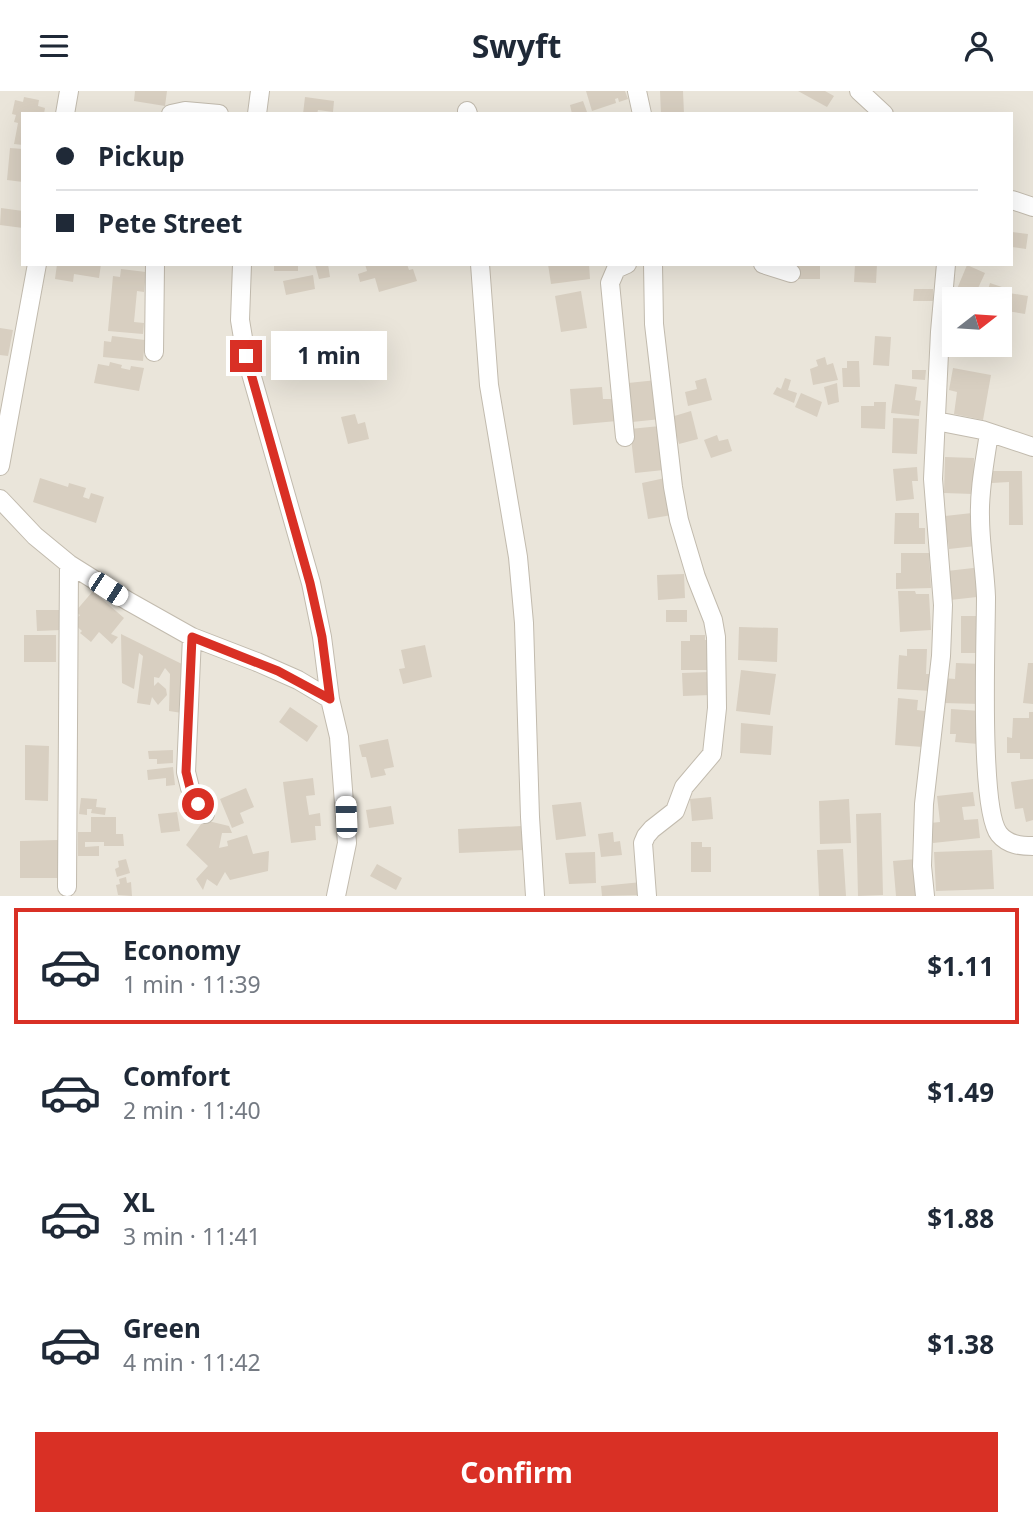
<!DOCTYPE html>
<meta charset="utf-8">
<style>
:root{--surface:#fff;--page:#f6f6f7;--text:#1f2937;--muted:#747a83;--line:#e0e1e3;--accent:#d93025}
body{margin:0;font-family:"Noto Sans",sans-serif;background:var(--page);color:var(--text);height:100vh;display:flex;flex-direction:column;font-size:26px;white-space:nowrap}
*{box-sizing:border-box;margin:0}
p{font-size:23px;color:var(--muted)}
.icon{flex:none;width:38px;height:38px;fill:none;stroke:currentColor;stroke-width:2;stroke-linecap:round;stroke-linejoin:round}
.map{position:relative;height:805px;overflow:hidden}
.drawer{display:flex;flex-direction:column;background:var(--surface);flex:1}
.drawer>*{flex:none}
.hud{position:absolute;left:21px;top:21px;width:992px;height:154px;border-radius:0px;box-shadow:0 7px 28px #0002;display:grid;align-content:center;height:154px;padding:0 35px;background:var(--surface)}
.needle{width:46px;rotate:73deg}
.fabs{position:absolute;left:942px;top:196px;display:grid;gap:14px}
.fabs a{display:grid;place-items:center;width:70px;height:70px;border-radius:0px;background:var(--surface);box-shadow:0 7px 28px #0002;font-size:35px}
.end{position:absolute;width:32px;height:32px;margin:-16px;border:9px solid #d93025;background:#fff;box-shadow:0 0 0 4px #fff}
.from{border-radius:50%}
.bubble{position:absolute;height:49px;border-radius:0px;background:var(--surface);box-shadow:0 7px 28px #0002;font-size:23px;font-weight:700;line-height:49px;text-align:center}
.car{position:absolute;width:21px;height:42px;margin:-21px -10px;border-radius:9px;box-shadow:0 0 5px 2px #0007;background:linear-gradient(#fff 24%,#345 0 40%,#fff 0 76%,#345 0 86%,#fff 0)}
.hud b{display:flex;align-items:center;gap:24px;height:66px;font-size:26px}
.hud b+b{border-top:2px solid var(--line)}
.hud i{width:18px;height:18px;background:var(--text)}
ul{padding:12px 0 0;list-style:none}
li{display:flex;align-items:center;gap:21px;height:116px;margin:0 14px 10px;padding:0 21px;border:4px solid transparent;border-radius:0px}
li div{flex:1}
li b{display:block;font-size:26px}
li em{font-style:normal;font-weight:700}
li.on{border-color:var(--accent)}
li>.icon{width:63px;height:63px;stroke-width:1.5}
.action{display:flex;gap:14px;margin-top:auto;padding:14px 35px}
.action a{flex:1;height:80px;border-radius:0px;background:var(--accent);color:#fff;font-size:28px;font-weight:700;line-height:80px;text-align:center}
header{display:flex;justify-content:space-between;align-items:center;height:91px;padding:0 35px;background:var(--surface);font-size:32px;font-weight:700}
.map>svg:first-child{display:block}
</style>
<header><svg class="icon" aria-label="menu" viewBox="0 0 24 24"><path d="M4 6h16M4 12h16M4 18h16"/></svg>Swyft<svg class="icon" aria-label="person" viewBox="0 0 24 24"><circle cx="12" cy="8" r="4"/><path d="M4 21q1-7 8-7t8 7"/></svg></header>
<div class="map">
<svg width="1033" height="805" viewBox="0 0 1033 805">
<rect width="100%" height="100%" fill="#f6f3ec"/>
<path fill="#eae5da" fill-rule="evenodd" d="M0,0H1033V805H0ZM23,23H1012V173H23ZM954,208H999V254H954Z"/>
<path fill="#d8cfc1" d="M135,0H167L165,15L134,10Z
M586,0H625L628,8L619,11L618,7L615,8L616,12L592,20Z
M660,0H683L684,23H661Z
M798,0H825L834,5L827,16Z
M24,6L39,9L38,15L45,17L44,23H23V54L14,53L18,32L14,31L16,24L12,23L15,9L23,11Z
M305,6L334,10L333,21L318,19L317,23H303Z
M583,10L587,21L572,23L570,14Z
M10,57L23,58V91L7,89Z
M1,117L23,120V137L0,134Z
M1012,141L1028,143L1026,158L1012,156Z
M57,173H101L99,187L74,183L73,191L55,188Z
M274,173H298V180H274Z
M315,173H328L330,186L319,188Z
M365,173H407L409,179L413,178L417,190L379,201L375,187L360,191L358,183L367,180Z
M548,173H589L590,188L551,193Z
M796,173H820V188H797Z
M855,173H877L876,192L854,191Z
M967,174L985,182L974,206L957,198Z
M121,178L146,181L144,201L137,200L134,231L144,232L143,243L108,240L113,185L120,186Z
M313,184L315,198L286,204L283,190Z
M990,192L1002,196L999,208L986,205Z
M914,198H933V210H913Z
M581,200L587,237L561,241L555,205Z
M1009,202L1028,205L1025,223L1007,220Z
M0,237L13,239L8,265L0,264Z
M112,245L145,249L143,270L103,266L104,250L111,251Z
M875,245L891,246L889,275L873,274Z
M825,266L827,274L833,272L838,289L813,294L810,278L818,275L816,269Z
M847,270H859L860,296H843L842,277H847Z
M110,271L122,274L121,277L130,279L131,275L144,277L139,300L94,292L98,273L109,275Z
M953,277L991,284L983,329L954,323L957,301L949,299Z
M912,279H926L925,289L912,288Z
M706,287L712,309L688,315L685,301L697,298L695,290Z
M785,287L791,289L788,299L797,302L794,312L773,303L777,296L781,298Z
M657,289L661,328L632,331L628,292Z
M837,292L839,311L828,314L824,296Z
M895,293L917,296L915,309L921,310L919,325L891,322Z
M602,296L603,308H615L617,330L573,334L570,298Z
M801,302L822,311L817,326L795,316Z
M874,311H886L885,338L861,337V315H874Z
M691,320L698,348L679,353L671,326Z
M355,323L358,333L365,331L369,348L348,353L341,326Z
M893,327L919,328L917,363L892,362Z
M660,335L664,379L635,382L630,338Z
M717,344L719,350L728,348L732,360L711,367L704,349Z
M945,366L974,367L973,403L944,402Z
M917,376L918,390H912L914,408L896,410L893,378Z
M992,380H1022L1023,434H1009V391L992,392Z
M40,387L68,396L69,392L86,397L83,406L89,408L91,402L104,406L96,432L33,411Z
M665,387L672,424L648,428L642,392Z
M895,422H919V437H925V453H894Z
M972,422L976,455L949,458L945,425Z
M901,462H929L931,497L896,498V482H901Z
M982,476L986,505L950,509L947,480Z
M684,483L685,507L658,509L657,484Z
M93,500L124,527L111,543L118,546L112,553L99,541L91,551L80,542L82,540L73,532L80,524L75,521Z
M898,500H915L916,503H929L931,539L900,541Z
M36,519H62V539L37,540Z
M666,519H687V531H666Z
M961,525H979V562H961Z
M739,536L778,537L777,571L738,569Z
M121,543L184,574L182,622L169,620L170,583L165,577L159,587L154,586V595L158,591L166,598L167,604L158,614L152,606L150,614L137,612L143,565L139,562L134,598L122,592Z
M24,544H56V571H24Z
M690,544H705V549H710V579H681V550H690Z
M425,554L432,586L403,593L399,578L405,577L401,559Z
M907,558H927L926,583H933L932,600L897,598L899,564L907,565Z
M956,572L982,573L981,613L943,612V587L955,588Z
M1028,572H1033V613L1023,612Z
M741,579L776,583L770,624L736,620Z
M709,581L711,604L683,605L682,582Z
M898,607L918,609L917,619L925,620L923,656L895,654Z
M290,616L318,635L307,651L279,631Z
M951,618L980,620L978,653L955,651L956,643H950Z
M1029,621H1033V668H1020V662H1007V646L1012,647L1013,627H1029Z
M741,632L773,635L771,664L740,662Z
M388,648L394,676L384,678L386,684L371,687L366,666H362L359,654Z
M25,654L49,655L48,710L25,709Z
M173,659V672L157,673V668H149L148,660Z
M173,676L175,694L166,695V687L148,689L147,679Z
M313,687L315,704L306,705L309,724L320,722L321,735H315L316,749L291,752L283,691Z
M1033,688V729L1026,731L1023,717L1015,718L1011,691Z
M246,697L254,716L240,722L244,732L232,737L220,708Z
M973,701L975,715L962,716L964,729L978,728L980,747L933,752L930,732L940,731L937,705Z
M711,706L713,728L692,730L690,708Z
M81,707L97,708L96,716L106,717L105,724L91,722L92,718H87V724L79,723Z
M849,708L851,752L820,753L819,710Z
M581,711L586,745L556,749L552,714Z
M391,715L394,733L369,737L366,719Z
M177,721L180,740L161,742L158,723Z
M881,722L883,804L858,805L856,723Z
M91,726H116V743H123L124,755H104V751H85V756L99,755V765H78V741H91Z
M204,729L229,735L232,742H222L219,757L228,755L227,750L247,744L253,763L269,760L268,780L230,789L225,781L217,795L207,788L203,799L196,788L208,775L186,754Z
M522,735L524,759L459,762L458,738Z
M613,741L614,751L620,750L622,764L601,766L598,743Z
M58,749L59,787H20V750Z
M691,751H702V756H711V781H691Z
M843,758L846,805H819L817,759Z
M992,759L994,798L936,800L934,761Z
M595,761L596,792L569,793L565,762Z
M126,768L130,782L117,786L115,778L119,776L118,770Z
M916,768L919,805H896L893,770Z
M377,773L402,787L396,799L370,785Z
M126,786L127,792L131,791L132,805L118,804L116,794L120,793L119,788Z
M642,791L643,804L602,805L601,795Z"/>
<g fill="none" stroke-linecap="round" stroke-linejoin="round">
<defs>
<path id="street" d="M637,0L642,23
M859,0L884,23
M467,20L468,23
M65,23L69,0
M171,23L185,20L219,23
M257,23L260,0
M1012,109L1033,116
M242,173L240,229L246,265L311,492L322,546L330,608L339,646L347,752L336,805
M480,173L489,294L518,466L524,532L530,726L535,805
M763,173L791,182
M154,261L155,173
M936,330L982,339L1033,356
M989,342C985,370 979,398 980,426C980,453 985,479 986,506C986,547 979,718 999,743C1008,754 1021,755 1033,755
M625,346L610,192L616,178L627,173
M0,375L37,173
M0,408L35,445L69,473L128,510L192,546L257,571L298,589L330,608
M192,546L186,681L190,697L205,723
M67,796L69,473
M647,805L643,752L646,745L652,738L675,720L684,696L712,663L717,617L716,546L713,529L696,486L679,429L673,396L654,233L653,173
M925,805L922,775L924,713L941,565L943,514L933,388L940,241L946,173"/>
</defs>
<use href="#street" stroke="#c2bbae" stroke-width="20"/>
<use href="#street" stroke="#fff" stroke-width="18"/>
</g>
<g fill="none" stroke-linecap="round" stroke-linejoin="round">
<path stroke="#d93025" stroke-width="9" d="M198,713L190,697L186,681L192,546L278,580L330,608L322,546L310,492L246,265"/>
</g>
</svg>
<div class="fabs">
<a><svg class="needle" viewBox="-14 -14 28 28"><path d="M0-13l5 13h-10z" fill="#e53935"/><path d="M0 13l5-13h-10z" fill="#747a83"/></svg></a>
</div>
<i class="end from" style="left:198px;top:713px"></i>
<i class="end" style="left:246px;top:265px"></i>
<div class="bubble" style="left:271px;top:240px;width:116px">1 min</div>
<i class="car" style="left:108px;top:498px;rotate:123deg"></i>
<i class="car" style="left:346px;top:726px;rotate:358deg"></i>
<div class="hud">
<b><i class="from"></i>Pickup</b>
<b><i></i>Pete Street</b>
</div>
</div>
<section class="drawer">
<ul>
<li class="on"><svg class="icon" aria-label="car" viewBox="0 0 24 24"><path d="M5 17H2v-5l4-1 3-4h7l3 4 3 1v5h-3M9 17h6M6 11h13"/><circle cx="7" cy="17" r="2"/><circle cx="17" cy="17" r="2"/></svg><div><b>Economy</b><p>1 min · 11:39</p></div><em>$1.11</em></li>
<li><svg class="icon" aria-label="car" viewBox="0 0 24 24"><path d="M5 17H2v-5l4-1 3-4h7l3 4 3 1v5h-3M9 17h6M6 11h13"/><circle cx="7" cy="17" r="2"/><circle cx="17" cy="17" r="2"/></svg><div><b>Comfort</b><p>2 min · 11:40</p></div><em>$1.49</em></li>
<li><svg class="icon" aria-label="car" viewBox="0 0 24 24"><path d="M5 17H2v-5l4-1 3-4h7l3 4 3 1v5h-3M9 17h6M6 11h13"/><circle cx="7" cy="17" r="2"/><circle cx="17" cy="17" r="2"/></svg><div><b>XL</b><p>3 min · 11:41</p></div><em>$1.88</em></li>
<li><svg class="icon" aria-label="car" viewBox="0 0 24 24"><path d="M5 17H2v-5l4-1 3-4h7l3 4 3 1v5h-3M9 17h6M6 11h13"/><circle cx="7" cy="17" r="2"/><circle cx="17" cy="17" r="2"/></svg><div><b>Green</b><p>4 min · 11:42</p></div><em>$1.38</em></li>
</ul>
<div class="action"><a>Confirm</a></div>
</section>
